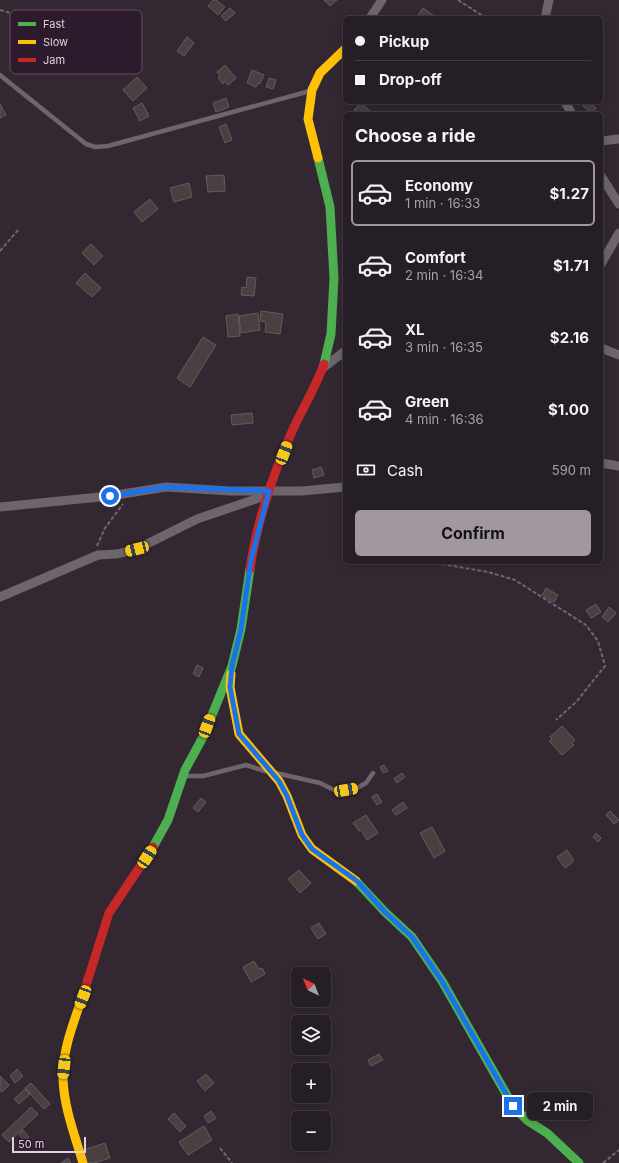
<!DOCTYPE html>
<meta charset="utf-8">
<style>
:root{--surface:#261e26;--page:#2e272e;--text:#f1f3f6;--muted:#a4a2a7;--line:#423c43;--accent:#a296a1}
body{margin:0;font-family:Inter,sans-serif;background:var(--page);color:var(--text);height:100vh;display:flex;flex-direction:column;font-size:15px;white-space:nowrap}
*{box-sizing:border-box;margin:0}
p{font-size:13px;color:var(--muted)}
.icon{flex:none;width:22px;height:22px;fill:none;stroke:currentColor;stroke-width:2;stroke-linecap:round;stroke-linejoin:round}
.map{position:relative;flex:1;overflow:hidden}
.panel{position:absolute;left:343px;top:112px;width:260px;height:452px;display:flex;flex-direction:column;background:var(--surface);border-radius:6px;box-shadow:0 2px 10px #0003,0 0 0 1px var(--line)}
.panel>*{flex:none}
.hud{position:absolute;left:343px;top:16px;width:260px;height:88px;border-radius:6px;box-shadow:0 2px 10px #0003,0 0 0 1px var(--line);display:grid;align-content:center;height:88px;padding:0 12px;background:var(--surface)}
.needle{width:26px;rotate:317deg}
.fabs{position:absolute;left:291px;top:967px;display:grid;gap:8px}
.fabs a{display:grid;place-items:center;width:40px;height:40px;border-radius:6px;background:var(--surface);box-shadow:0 2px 10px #0003,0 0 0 1px var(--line);font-size:20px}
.scale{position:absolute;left:12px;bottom:10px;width:74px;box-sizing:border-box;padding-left:4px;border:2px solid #ded2dd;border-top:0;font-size:11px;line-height:14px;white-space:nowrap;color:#ded2dd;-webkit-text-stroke:3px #2d1a2c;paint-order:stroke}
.end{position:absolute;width:18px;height:18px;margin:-9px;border:5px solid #1a73e8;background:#fff;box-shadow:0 0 0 2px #fff}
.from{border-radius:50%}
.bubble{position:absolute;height:28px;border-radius:6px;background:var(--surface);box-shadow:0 2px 10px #0003,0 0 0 1px var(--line);font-size:13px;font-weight:700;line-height:28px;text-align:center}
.car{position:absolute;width:12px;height:24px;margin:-12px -6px;border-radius:5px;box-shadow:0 0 3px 1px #0007;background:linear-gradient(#f5c518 24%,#345 0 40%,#f5c518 0 76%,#345 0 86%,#f5c518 0)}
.hud b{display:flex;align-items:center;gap:14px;height:38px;font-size:15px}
.hud b+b{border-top:1px solid var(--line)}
.hud i{width:10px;height:10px;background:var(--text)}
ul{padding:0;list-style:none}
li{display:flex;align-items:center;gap:12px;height:66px;margin:0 8px 6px;padding:0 4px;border:2px solid transparent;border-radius:6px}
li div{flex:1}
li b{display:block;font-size:15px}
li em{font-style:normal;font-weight:700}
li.current{border-color:var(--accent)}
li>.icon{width:36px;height:36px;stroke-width:1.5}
h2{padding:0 12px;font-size:18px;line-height:48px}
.pay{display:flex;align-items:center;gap:10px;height:44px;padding:0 12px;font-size:15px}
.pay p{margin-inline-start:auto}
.primary-button{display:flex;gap:8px;margin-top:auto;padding:8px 12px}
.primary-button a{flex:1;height:46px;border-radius:6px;background:var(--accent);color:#111;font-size:16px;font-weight:700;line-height:46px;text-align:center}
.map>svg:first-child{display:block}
</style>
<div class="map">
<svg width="619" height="1163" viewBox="0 0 619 1163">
<rect width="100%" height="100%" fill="#332832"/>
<path fill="#494042" stroke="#655b5c" d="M213,0H216L225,7L218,15L208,6Z
M324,0H337L330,6Z
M230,8L235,13L226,21L221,16Z
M423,8L433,15L431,18H416Z
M187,37L194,43L184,56L177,51Z
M225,65L236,78L228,85L225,81L223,84L218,78L220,76L217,72Z
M252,70L264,75L260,84L258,83L256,87L247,83Z
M137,77L147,88L133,101L123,90Z
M269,78L276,80L273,89L266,87Z
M226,98L229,107L216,112L213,103Z
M586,102H588L596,108L592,113L583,106Z
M142,103L149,116L140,121L133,108Z
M361,103L372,113L371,114H359L354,110Z
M0,104L6,115L0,118Z
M226,124L232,140L225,143L219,127Z
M224,175L225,191L208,192L206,176Z
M189,183L192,197L174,202L170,188Z
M150,199L158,209L142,222L134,212Z
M91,244L103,256L94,265L82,253Z
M85,273L101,288L92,297L76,283Z
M247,277L256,278L254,296L241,295L242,287L246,288Z
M261,311L283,314L280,334L265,332L266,322L260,321Z
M258,313L260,330L241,333L239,316Z
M238,314L240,336L228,337L226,316Z
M203,337L216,345L190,387L177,378Z
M252,413L253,423L232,425L231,415Z
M321,467L324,475L314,478L312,470Z
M546,588L558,595L554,602L542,595Z
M596,604L601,612L591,618L586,610Z
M609,607L616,613L608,622L602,617Z
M197,665L203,668L199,677L193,674Z
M562,726L575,740L572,743L574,745L562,755L549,741L552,739L550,737Z
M384,765L388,771L383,773L380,767Z
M402,773L405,777L397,783L394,779Z
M377,794L382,802L377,805L372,797Z
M201,798L206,802L198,812L193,808Z
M403,802L407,808L396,815L392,810Z
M610,811L619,820L614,824L606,815Z
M366,815L378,833L367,840L361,830L359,831L353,823Z
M432,827L445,851L434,858L420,833Z
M596,833L601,838L598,842L593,837Z
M567,850L574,861L565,868L557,857Z
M299,870L311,883L300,893L288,879Z
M319,923L326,934L318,939L311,928Z
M254,961L259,969L262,968L265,974L251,982L243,967Z
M379,1054L383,1060L371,1066L368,1060Z
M17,1069L23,1076L15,1083L10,1076Z
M206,1074L214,1083L205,1091L197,1081Z
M0,1076L9,1085L2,1092L0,1090Z
M31,1083L50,1104L44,1109L25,1088Z
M25,1089L30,1094L19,1104L14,1099Z
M31,1107L38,1114L9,1142L2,1135Z
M211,1111L216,1118L208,1123L204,1116Z
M174,1113L186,1126L180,1132L168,1119Z
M204,1126L212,1140L188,1155L179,1142Z
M23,1130L29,1137L24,1140L19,1134Z
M105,1143L110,1158L94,1163H85L81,1151Z
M68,1158L71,1163H61Z"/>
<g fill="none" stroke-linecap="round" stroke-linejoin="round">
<path stroke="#6f676e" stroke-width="2" stroke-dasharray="4 2" stroke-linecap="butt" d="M458,0L486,18
M0,10L18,15H46L76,19L119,29
M0,251L18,230
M97,546L105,528L123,504
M430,562L488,572L515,580L586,625L598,641L605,666L577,701L556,720
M220,1148L232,1163
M603,1163L619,1150"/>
<path stroke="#6d646c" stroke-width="4.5" d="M0,75L86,144L95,147L108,146L310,91
M276,773L320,783L334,790H346L357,788L366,783L373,773
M185,776H203L246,765L265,771"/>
<path stroke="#6d646c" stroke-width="9" d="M370,18L382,0
M545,18L549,0
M565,102L572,114
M601,141L619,139
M601,176L619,204
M601,264L619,233
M601,348L619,355
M323,368L345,351
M601,463L619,466
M0,507L110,496L166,487L230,491H302L345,487
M0,597L98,555L117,554L137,549L197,519L256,499L268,492"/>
<path stroke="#4caf50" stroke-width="9" d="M318,158L330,207L334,278L331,334L324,364
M153,847L168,820L185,770L203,737L232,666L241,629L250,569
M356,881L385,912L412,937L442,981L513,1106L528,1121L547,1133L579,1163"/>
<path stroke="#ffc107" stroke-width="9" d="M318,158L308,119L312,90L320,73L345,49
M231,674L230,687L239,734L279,781L287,796L302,835L312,849L356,881
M82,998C73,1024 62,1052 63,1079C64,1108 75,1136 83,1163"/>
<path stroke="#c62828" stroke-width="9" d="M250,569C257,521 274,471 294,427C304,406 316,386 324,364
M82,998L109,913L153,847"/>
</g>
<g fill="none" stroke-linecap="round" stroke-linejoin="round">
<path stroke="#1a73e8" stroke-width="5" d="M110,496L166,487L269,491L251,560L241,629L232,666L230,687L239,734L279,781L287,796L302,835L312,849L357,881L385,912L412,937L442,981L513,1106"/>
</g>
<rect x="10" y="10" width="132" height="64" rx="6" fill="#2d1a2c" stroke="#625161" stroke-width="1"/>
<rect x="18" y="22" width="18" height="4" fill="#4caf50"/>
<rect x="18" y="40" width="18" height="4" fill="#ffc107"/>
<rect x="18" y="58" width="18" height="4" fill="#c62828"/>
<g font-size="11" fill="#ded2dd">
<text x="43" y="28">Fast</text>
<text x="43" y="46">Slow</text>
<text x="43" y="64">Jam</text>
</g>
</svg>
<div class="fabs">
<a><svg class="needle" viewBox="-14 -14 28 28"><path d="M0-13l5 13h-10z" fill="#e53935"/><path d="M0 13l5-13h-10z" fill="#a4a2a7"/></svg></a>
<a><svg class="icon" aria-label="layers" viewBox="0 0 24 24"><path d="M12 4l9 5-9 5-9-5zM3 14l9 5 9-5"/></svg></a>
<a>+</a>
<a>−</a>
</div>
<div class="scale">50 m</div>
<i class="end from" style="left:110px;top:496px"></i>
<i class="end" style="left:513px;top:1106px"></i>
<div class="bubble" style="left:527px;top:1092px;width:66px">2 min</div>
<i class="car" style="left:284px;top:453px;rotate:21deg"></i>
<i class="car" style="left:137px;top:549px;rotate:256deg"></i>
<i class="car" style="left:207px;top:726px;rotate:20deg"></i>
<i class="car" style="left:346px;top:790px;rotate:80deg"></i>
<i class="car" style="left:147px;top:857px;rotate:33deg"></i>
<i class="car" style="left:83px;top:997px;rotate:201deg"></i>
<i class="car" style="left:64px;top:1067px;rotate:186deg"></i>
<div class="hud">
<b><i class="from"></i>Pickup</b>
<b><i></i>Drop-off</b>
</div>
<section class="panel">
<h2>Choose a ride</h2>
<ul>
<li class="current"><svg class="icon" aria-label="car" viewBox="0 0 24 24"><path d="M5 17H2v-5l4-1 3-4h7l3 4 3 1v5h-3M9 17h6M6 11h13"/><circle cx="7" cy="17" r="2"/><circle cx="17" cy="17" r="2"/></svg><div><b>Economy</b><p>1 min · 16:33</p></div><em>$1.27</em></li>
<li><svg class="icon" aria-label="car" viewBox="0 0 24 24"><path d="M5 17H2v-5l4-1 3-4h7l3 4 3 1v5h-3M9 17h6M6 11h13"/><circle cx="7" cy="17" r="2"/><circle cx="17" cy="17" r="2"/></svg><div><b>Comfort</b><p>2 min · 16:34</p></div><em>$1.71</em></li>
<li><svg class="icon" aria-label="car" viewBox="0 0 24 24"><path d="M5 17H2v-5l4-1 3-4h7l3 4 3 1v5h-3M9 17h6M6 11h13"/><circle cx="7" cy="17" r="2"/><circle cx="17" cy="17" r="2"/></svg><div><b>XL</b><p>3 min · 16:35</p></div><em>$2.16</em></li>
<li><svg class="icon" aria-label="car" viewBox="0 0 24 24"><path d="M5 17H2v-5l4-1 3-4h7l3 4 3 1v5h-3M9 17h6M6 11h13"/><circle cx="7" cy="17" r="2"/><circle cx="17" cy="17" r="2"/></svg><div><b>Green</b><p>4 min · 16:36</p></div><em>$1.00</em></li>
</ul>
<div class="pay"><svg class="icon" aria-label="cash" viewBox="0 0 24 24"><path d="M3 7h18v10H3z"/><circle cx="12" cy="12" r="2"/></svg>Cash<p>590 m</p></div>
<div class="primary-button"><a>Confirm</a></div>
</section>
</div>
